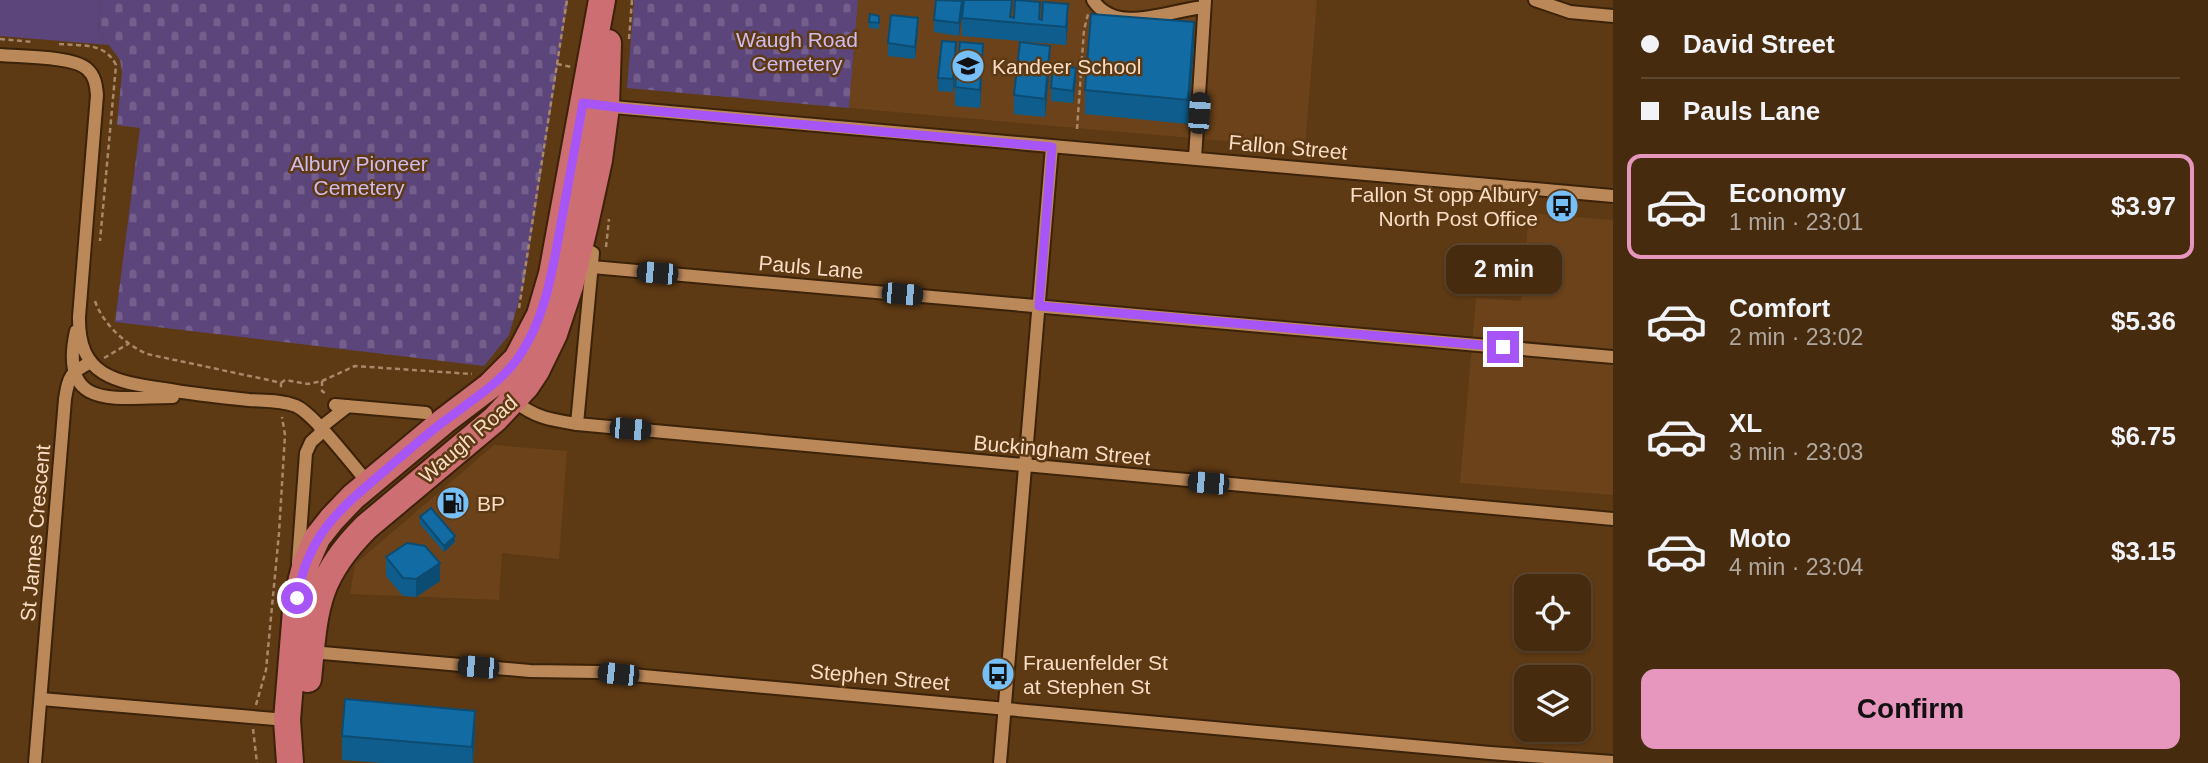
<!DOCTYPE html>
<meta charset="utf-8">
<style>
:root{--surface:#462b0f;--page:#50371d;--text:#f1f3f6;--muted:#b0a79e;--line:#5e472f;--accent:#e797bd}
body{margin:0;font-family:Arial,sans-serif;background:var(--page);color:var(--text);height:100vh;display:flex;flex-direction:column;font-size:26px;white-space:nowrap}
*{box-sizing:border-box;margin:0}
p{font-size:23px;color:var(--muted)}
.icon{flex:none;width:38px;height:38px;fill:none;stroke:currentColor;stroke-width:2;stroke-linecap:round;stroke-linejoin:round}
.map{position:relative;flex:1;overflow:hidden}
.sheet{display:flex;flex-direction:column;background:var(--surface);width:595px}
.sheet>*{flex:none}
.hud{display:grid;align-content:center;height:154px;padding:0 28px;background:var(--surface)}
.fabs{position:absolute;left:1514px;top:574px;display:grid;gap:14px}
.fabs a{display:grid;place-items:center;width:77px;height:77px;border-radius:14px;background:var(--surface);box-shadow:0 2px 5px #0004,0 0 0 2px var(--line);font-size:35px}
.end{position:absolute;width:32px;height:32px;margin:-16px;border:9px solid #a855f7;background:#fff;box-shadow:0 0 0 4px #fff}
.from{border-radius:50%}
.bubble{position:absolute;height:49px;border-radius:14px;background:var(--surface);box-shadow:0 2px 5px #0004,0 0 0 2px var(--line);font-size:23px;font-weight:700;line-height:49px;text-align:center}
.car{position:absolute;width:21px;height:42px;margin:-21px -10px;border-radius:9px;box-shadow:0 0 5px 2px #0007;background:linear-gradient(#222 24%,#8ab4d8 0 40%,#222 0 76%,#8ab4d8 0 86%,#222 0)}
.hud b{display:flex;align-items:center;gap:24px;height:66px;font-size:26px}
.hud b+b{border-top:2px solid var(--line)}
.hud i{width:18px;height:18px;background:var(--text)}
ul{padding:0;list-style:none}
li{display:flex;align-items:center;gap:21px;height:105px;margin:0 14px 10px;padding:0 14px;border:4px solid transparent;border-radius:14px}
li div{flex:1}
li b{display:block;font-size:26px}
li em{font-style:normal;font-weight:700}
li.current{border-color:var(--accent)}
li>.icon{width:63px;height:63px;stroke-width:1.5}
.action{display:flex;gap:14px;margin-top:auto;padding:14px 28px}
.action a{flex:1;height:80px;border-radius:14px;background:var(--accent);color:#111;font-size:28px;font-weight:700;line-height:80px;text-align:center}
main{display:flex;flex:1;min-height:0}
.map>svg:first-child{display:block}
</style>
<main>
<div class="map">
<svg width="1613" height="763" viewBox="0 0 1613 763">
<defs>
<pattern id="cemetery-stones" width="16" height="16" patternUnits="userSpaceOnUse" patternTransform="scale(1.75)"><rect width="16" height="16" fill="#5c457b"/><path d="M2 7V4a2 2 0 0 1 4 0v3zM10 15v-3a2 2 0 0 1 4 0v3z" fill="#745f8c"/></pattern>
</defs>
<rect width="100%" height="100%" fill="#5d3914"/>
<path fill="#6b4219" d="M858,0H1317L1305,148L849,108Z
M1529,213L1613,220V495L1460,483L1476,298L1521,301Z
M494,445L567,451L559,559L502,553L499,600L350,594L355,564Z"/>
<path fill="url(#cemetery-stones)" d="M100,0H568L524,283L509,335L484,366L115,322L140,128L117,125L122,72L120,60L98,30Z
M634,0H858L849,108L627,88Z"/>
<path fill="#5c457b" d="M0,0H100L98,30L109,45L0,36Z"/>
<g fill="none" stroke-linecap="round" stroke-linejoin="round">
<defs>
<path id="minor" d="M1093,0C1116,36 1169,10 1204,7
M1535,0L1570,12L1613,16
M0,55C20,57 73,56 87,69C95,76 96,85 97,95L79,317C78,376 115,382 164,389C192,394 220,397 249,400C264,401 281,400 296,406C314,414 354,467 369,484
M602,106L1613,196
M1195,158L1205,0
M592,267L1613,357
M76,331C58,412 116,397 173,397
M514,401C536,418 551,420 577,424L1613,519
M335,405L426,413
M577,424L593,253L580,246
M320,428L348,406
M298,563L306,453L311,442L323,431
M311,652L530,671L599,672L1490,753L1613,762
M41,699L287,720
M35,763L65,399C69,375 70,373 91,362
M1000,763L1052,147"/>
<path id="major" d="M308,679C315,610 314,579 366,527L495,419L526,386L536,371L554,334L570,286L585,224L599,160L606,107L608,43
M290,763L287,720L297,598L306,563L317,538L332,519L353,497L444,421L490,386L517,359L540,315L552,274L602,0"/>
</defs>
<use href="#minor" stroke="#3b2209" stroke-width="16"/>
<use href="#major" stroke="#3b2209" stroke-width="30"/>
<path stroke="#a88869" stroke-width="2.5" stroke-dasharray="5 3.5" stroke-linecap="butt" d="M0,39L32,42
M629,39L632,0
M59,44C81,46 105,42 116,65L100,241
M557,64L571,67
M1077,129L1084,30L1088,14
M606,247L609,219
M95,301C103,324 125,344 147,354L273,381L281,383V390
M519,308L567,0
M104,358L128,344
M322,381V391L326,394
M281,383L285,380L308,384L322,381L355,366L472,374
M256,705L266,670L279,533L285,435L282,417
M253,729L257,763"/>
<use href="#minor" stroke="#bb8859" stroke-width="12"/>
<use href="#major" stroke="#cd6e73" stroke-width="26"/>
</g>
<path fill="#0f5d8c" d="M962,14L959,36L934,32V20Z
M1012,17L1068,22L1066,45L962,36V18Z
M869,22H879V29L869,28Z
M918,30L915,59L888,56V43Z
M1194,46L1188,124L1085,114V90Z
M956,54L953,92L938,91V78Z
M983,62L980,108L955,106V87Z
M1050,65L1045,117L1014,114V95Z
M1076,80L1073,103L1051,101V88Z
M420,517L455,542L444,552L420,524Z
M386,557L440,581L416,597L403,596L386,576Z
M475,735L473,763H383L342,760V736Z"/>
<path fill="#0d4c72" d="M962,1V14L959,36V23Z
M1068,4V22L1066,45V27Z
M918,18V30L915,59V47Z
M1194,22V46L1188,124V100Z
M956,42V54L953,92V79Z
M983,44V62L980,108V90Z
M1050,46V65L1045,117V99Z
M1076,68V80L1073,103V91Z
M455,536V542L444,552V546Z
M440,563V581L416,597V579Z
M475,711V735L472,763V747Z"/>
<path fill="#126ca3" stroke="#0d4c72" stroke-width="2" d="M936,0L962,1L959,23L934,20Z
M964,0H1012L1010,17L1014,18L1015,0L1040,2L1039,19L1042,20L1043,2L1068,4L1066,27L962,18Z
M870,14L879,16V23L869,22Z
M1091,14L1194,22L1188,100L1085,90Z
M891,15L918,18L915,47L888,43Z
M942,41L956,42L953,79L938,78Z
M960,42L983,44L980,90L955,87Z
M1020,42L1050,46L1045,99L1014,95Z
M1053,66L1076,68L1073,91L1051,88Z
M431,508L455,536L444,546L420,517Z
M407,543L425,546L440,563L416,579L403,578L386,557Z
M345,699L475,711L472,747L342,736Z"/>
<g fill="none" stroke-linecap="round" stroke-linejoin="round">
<path stroke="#a855f7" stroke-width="9" d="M297,598C308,533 341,508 388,468C410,449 431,430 454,414C476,397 502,381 518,358C547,317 553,266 562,218C569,179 576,141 583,103L622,108L1052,147L1039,306L1503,347"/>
</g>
<defs>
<symbol id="school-disc" viewBox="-11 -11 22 22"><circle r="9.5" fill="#77c0f7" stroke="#5d3914"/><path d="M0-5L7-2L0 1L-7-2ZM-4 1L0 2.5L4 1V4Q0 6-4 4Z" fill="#111"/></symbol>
<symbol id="bus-disc" viewBox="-11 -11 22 22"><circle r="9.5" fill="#77c0f7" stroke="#5d3914"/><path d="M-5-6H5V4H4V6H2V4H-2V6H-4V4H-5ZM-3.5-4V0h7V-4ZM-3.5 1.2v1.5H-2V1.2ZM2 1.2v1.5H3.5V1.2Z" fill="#111"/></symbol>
<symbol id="fuel-disc" viewBox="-11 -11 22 22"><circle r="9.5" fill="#77c0f7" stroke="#5d3914"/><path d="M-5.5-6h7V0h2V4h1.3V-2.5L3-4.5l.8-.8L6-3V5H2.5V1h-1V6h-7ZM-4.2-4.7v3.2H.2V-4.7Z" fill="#111"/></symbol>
</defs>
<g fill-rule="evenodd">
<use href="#school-disc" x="949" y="47" width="38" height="38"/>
<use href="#bus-disc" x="1543" y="187" width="38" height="38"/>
<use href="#fuel-disc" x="434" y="484" width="38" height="38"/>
<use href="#bus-disc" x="979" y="655" width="38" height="38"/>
</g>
<g text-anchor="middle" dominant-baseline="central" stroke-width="5" stroke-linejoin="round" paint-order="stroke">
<g font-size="21" fill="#cfbced" stroke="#5d3914">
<text x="797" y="39">Waugh Road<tspan x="797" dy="24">Cemetery</tspan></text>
<text x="359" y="163">Albury Pioneer<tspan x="359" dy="24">Cemetery</tspan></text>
</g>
<g font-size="21" fill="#f9ddc5" stroke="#5d3914" text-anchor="start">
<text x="992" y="66">Kandeer School</text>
<text x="1538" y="194" text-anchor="end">Fallon St opp Albury<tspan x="1538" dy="24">North Post Office</tspan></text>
<text x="477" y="503">BP</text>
<text x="1023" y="662">Frauenfelder St<tspan x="1023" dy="24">at Stephen St</tspan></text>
</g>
<g font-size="21" fill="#f9ddc5" stroke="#5d3914">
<text transform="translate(1288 147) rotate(5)">Fallon Street</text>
<text transform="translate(811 267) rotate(5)">Pauls Lane</text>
<text transform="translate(468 439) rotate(-41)">Waugh Road</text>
<text transform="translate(1062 450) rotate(5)">Buckingham Street</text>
<text transform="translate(35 533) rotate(-85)">St James Crescent</text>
<text transform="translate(880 677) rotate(5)">Stephen Street</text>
</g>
</g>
</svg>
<div class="fabs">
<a><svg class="icon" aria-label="locate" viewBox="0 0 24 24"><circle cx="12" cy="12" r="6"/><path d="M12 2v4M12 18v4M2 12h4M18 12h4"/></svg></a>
<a><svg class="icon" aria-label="layers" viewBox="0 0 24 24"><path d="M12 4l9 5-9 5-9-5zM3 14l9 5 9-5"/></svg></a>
</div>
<i class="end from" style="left:297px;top:598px"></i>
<i class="end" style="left:1503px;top:347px"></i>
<div class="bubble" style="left:1446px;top:245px;width:116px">2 min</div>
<i class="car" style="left:1199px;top:113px;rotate:4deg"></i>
<i class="car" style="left:657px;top:273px;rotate:275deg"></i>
<i class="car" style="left:902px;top:294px;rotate:95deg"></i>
<i class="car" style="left:630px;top:429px;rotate:95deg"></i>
<i class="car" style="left:1208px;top:483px;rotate:275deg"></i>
<i class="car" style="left:478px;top:667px;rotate:275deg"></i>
<i class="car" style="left:618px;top:674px;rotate:276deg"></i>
</div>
<section class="sheet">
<div class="hud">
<b><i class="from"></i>David Street</b>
<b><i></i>Pauls Lane</b>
</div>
<ul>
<li class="current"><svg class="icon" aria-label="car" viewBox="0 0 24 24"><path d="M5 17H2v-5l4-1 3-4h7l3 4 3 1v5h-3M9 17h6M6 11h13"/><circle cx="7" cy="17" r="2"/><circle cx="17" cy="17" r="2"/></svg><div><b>Economy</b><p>1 min · 23:01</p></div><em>$3.97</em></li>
<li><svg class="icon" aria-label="car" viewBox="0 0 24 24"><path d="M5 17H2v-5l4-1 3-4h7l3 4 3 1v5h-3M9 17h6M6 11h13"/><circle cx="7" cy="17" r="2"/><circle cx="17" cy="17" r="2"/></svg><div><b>Comfort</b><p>2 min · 23:02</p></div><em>$5.36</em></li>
<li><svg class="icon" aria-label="car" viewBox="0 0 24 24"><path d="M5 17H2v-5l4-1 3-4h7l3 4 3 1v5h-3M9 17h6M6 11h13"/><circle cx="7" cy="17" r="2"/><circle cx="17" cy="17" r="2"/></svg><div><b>XL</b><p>3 min · 23:03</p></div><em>$6.75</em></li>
<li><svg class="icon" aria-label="car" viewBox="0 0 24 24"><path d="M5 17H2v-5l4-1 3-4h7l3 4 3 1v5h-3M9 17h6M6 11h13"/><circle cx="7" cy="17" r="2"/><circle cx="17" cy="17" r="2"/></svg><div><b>Moto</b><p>4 min · 23:04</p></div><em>$3.15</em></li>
</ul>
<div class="action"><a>Confirm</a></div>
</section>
</main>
